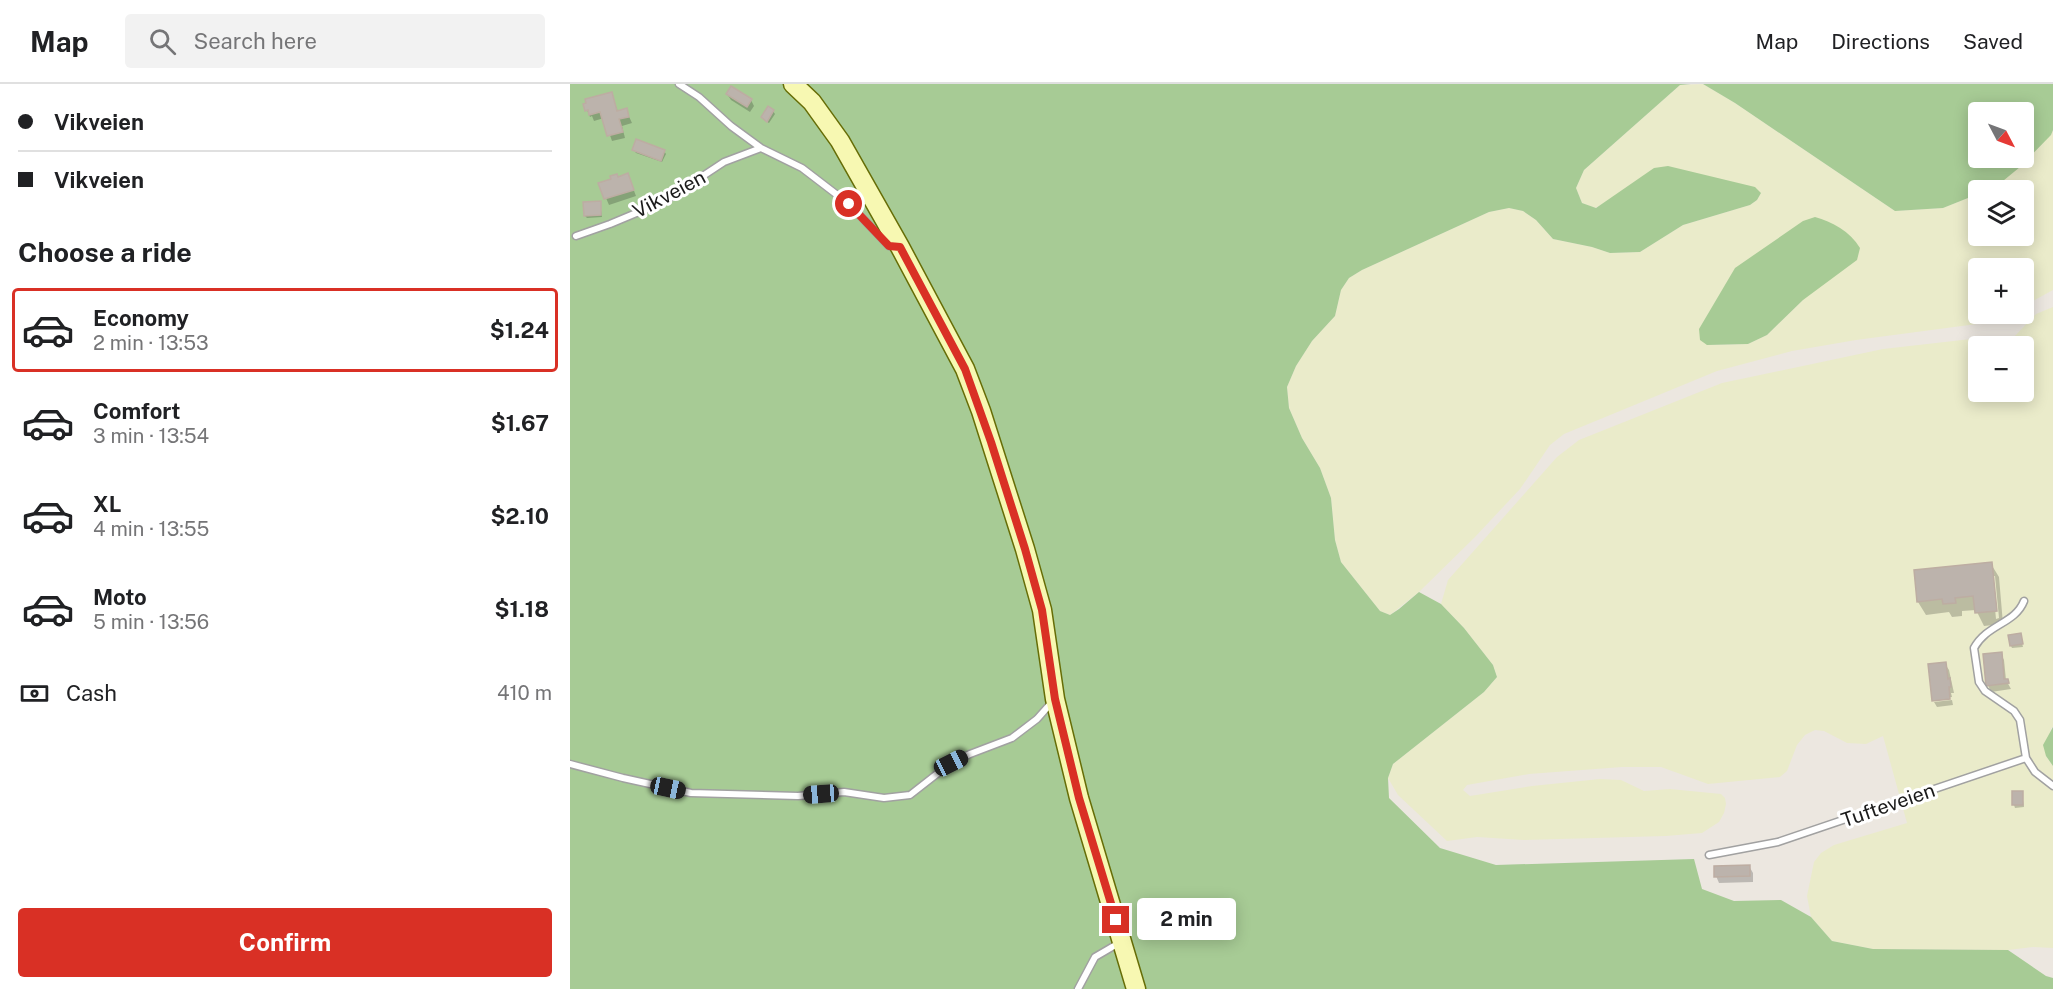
<!DOCTYPE html>
<meta charset="utf-8">
<style>
:root{--surface:#fff;--page:#f2f2f2;--text:#202124;--muted:#757577;--line:#e0e0e0;--accent:#d93025}
body{margin:0;font-family:"Public Sans",sans-serif;background:var(--page);color:var(--text);height:100vh;display:flex;flex-direction:column;font-size:22px;white-space:nowrap}
*{box-sizing:border-box;margin:0}
p{font-size:20px;color:var(--muted)}
.icon{flex:none;width:33px;height:33px;fill:none;stroke:currentColor;stroke-width:2;stroke-linecap:round;stroke-linejoin:round}
.map{position:relative;flex:1;overflow:hidden}
.details{display:flex;flex-direction:column;background:var(--surface);width:570px}
.details>*{flex:none}
.top-card{display:grid;align-content:center;height:132px;padding:0 18px;background:var(--surface)}
.needle{width:39px;rotate:131deg}
.tools{position:absolute;left:1398px;top:18px;display:grid;gap:12px}
.tools a{display:grid;place-items:center;width:66px;height:66px;border-radius:6px;background:var(--surface);box-shadow:0 3px 15px #0003;font-size:30px}
.end{position:absolute;width:27px;height:27px;margin:-14px;border:8px solid #d93025;background:#fff;box-shadow:0 0 0 3px #fff}
.from{border-radius:50%}
.bubble{position:absolute;height:42px;border-radius:6px;background:var(--surface);box-shadow:0 3px 15px #0003;font-size:20px;font-weight:700;line-height:42px;text-align:center}
.car{position:absolute;width:18px;height:36px;margin:-18px -9px;border-radius:8px;box-shadow:0 0 4px 2px #0007;background:linear-gradient(#222 24%,#8ab4d8 0 40%,#222 0 76%,#8ab4d8 0 86%,#222 0)}
.top-card b{display:flex;align-items:center;gap:21px;height:57px;font-size:22px}
.top-card b+b{border-top:2px solid var(--line)}
.top-card i{width:15px;height:15px;background:var(--text)}
ul{padding:0;list-style:none}
li{display:flex;align-items:center;gap:18px;height:84px;margin:0 12px 9px;padding:0 6px;border:3px solid transparent;border-radius:6px}
li div{flex:1}
li b{display:block;font-size:22px}
li em{font-style:normal;font-weight:700}
li.selected{border-color:var(--accent)}
li>.icon{width:54px;height:54px;stroke-width:1.5}
h2{padding:0 18px;font-size:27px;line-height:72px}
.pay{display:flex;align-items:center;gap:15px;height:66px;padding:0 18px;font-size:22px}
.pay p{margin-inline-start:auto}
.action{display:flex;gap:12px;margin-top:auto;padding:12px 18px}
.action a{flex:1;height:69px;border-radius:6px;background:var(--accent);color:#fff;font-size:24px;font-weight:700;line-height:69px;text-align:center}
header{display:flex;align-items:center;gap:36px;box-sizing:border-box;height:84px;padding:0 30px;background:var(--surface);border-bottom:2px solid var(--line)}
header strong{font-size:28px}
nav{display:flex;gap:33px;margin-inline-start:auto;font-size:21px}
.search{width:420px;height:54px;background:var(--page);display:flex;align-items:center;gap:15px;box-sizing:border-box;padding:0 21px;border-radius:6px;color:var(--muted);font-size:22px}
main{display:flex;flex:1;min-height:0}
.map>svg:first-child{display:block}
</style>
<header>
<strong>Map</strong>
<div class="search"><svg class="icon" aria-label="search" viewBox="0 0 24 24"><circle cx="10" cy="10" r="6"/><path d="M15 15l6 6"/></svg>Search here</div>
<nav><a>Map</a><a>Directions</a><a>Saved</a></nav>
</header>
<main>
<section class="details">
<div class="top-card">
<b><i class="from"></i>Vikveien</b>
<b><i></i>Vikveien</b>
</div>
<h2>Choose a ride</h2>
<ul>
<li class="selected"><svg class="icon" aria-label="car" viewBox="0 0 24 24"><path d="M5 17H2v-5l4-1 3-4h7l3 4 3 1v5h-3M9 17h6M6 11h13"/><circle cx="7" cy="17" r="2"/><circle cx="17" cy="17" r="2"/></svg><div><b>Economy</b><p>2 min · 13:53</p></div><em>$1.24</em></li>
<li><svg class="icon" aria-label="car" viewBox="0 0 24 24"><path d="M5 17H2v-5l4-1 3-4h7l3 4 3 1v5h-3M9 17h6M6 11h13"/><circle cx="7" cy="17" r="2"/><circle cx="17" cy="17" r="2"/></svg><div><b>Comfort</b><p>3 min · 13:54</p></div><em>$1.67</em></li>
<li><svg class="icon" aria-label="car" viewBox="0 0 24 24"><path d="M5 17H2v-5l4-1 3-4h7l3 4 3 1v5h-3M9 17h6M6 11h13"/><circle cx="7" cy="17" r="2"/><circle cx="17" cy="17" r="2"/></svg><div><b>XL</b><p>4 min · 13:55</p></div><em>$2.10</em></li>
<li><svg class="icon" aria-label="car" viewBox="0 0 24 24"><path d="M5 17H2v-5l4-1 3-4h7l3 4 3 1v5h-3M9 17h6M6 11h13"/><circle cx="7" cy="17" r="2"/><circle cx="17" cy="17" r="2"/></svg><div><b>Moto</b><p>5 min · 13:56</p></div><em>$1.18</em></li>
</ul>
<div class="pay"><svg class="icon" aria-label="cash" viewBox="0 0 24 24"><path d="M3 7h18v10H3z"/><circle cx="12" cy="12" r="2"/></svg>Cash<p>410 m</p></div>
<div class="action"><a>Confirm</a></div>
</section>
<div class="map">
<svg width="1483" height="905" viewBox="0 0 1483 905">
<rect width="100%" height="100%" fill="#ece7e0"/>
<path fill="#eaebca" fill-rule="evenodd" d="M1133,0L1165,19L1325,127L1373,124L1408,110V152H1454V106H1419L1481,51L1483,46V206L1454,222V184H1408V230H1440L1422,238L1286,256L1222,267L1147,287L994,350L980,361L950,405L905,453L849,508L820,531L810,527L771,478L765,456L761,414L750,384L732,354L719,324L717,303L726,282L742,257L765,232L771,206L779,194L792,186L919,128L939,124L953,127L966,136L983,155L1022,163L1040,169L1070,168L1113,141L1180,121L1187,116L1191,109L1040,116L1025,124L1012,119L1006,104L1014,86L1110,1ZM1233,216L1197,251L1178,260L1137,261Z
M1483,223V643L1481,644L1476,672L1483,682V864L1463,863L1438,866L1303,865L1262,857L1241,833L1237,812L1244,778L1251,769L1264,761L1337,739L1313,652L1296,660L1277,659L1254,647L1245,646L1235,651L1227,661L1217,687L1210,693L1138,700L1091,683H1052L959,690L897,701L893,706L900,712L962,702L1030,695L1051,696L1074,707L1100,705L1151,710L1155,714L1156,720L1154,729L1149,738L1132,749L1096,752L954,756L907,753L877,757L828,711L818,694L823,680L914,608L927,593L923,581L894,544L871,520L878,496L987,373L1009,356L1152,299L1313,265L1410,254L1430,258L1443,254L1466,230ZM1408,262H1454V308H1408Z"/>
<path fill="#a7cb95" fill-rule="evenodd" d="M0,0H1121L1110,1L1014,86L1006,104L1012,119L1026,124L1084,84L1098,82L1185,103L1191,109L1187,116L1180,121L1113,141L1070,168L1040,169L1022,163L983,155L966,136L953,127L939,124L919,128L792,186L779,194L771,206L765,232L742,257L726,282L717,303L719,324L732,354L750,384L761,414L765,456L771,478L810,527L820,531L829,525L849,508L871,520L894,544L923,581L927,593L914,608L823,680L818,694L819,714L870,764L926,781L1124,775L1132,805L1164,817L1211,816L1241,833L1262,857L1303,865L1438,866L1476,892L1483,894V905H0Z
M1133,0H1483V46L1481,51L1450,83L1422,106H1408V110L1373,124L1325,127L1165,19ZM1454,28V74H1408V28Z
M1245,133C1262,138 1280,147 1290,164L1287,176L1233,216L1197,251L1178,260L1137,261L1130,256L1129,245L1165,184L1233,137Z
M1483,643V682L1476,672L1473,661Z"/>
<path fill="#0003" fill-rule="evenodd" d="M41,9L48,28L56,26L62,39L52,42L55,54L42,57L34,34L24,37L22,32L20,33L15,21Z
M157,10L181,16L184,22L180,28L161,16Z
M203,27L205,30L199,39L194,36L192,33Z
M64,66L94,67L96,70L92,78L66,69Z
M58,91L66,112L39,121L30,100Z
M30,119L32,133L17,134L15,132Z
M1421,480L1429,493L1433,540L1414,542L1406,526L1392,527V532L1382,533L1379,528L1356,531L1348,518ZM1422,492H1425L1429,534L1426,535Z
M1450,551L1453,563L1442,564L1441,562Z
M1431,570L1434,576L1436,596L1441,605L1421,608L1418,601Z
M1375,580L1379,586L1384,609H1381L1382,613L1363,615V617Z
M1382,616L1383,621L1367,623L1364,618Z
M1452,709L1454,723L1445,724L1444,721Z
M1179,782L1183,789V798L1149,799L1146,792Z"/>
<path fill="#bcb3ac" stroke="#bdada2" stroke-width="1.5" d="M161,2L182,15L177,23L156,10Z
M42,8L47,27L57,24L59,33L49,35L53,48L37,52L30,28L19,31L18,26L15,27L13,20L16,19L15,15Z
M198,22L204,26L197,38L191,33Z
M66,55L95,66L91,77L62,66Z
M58,89L64,106L34,115L28,99L41,95L40,92L47,90L48,93Z
M31,117V131L14,132L13,118Z
M1422,478L1427,527L1405,529L1403,512L1385,514L1386,519L1373,520L1372,515L1347,518L1344,486Z
M1451,549L1453,560L1440,562L1438,551Z
M1432,568L1434,595H1438L1439,599L1416,602L1413,570Z
M1376,578L1378,595L1380,594L1381,603H1379L1380,615L1362,617L1358,580Z
M1442,707H1453V721H1442Z
M1180,781V792L1144,793V782Z"/>
<g fill="none" stroke-linecap="round" stroke-linejoin="round">
<defs>
<path id="lane" d="M109,0L129,13L161,42L191,64L232,84L279,120L319,162L326,163
M6,152L40,140L95,117L154,78L191,64
M1454,517C1445,540 1417,540 1404,564L1409,598L1415,607L1444,627L1450,636L1456,674
M0,680L53,694L121,709L228,712L274,708L314,714L340,711L381,679L400,670L442,654L467,635L483,617
M1139,771L1208,758L1456,674L1465,688L1483,702
M508,905L525,873L549,859"/>
<path id="secondary" d="M223,0L242,18L270,57L330,163L395,285L411,327L455,465L472,526L485,615L509,714L566,905"/>
</defs>
<use href="#lane" stroke="#a1a1a1" stroke-width="9"/>
<use href="#secondary" stroke="#666d06" stroke-width="21"/>
<use href="#lane" stroke="#fff" stroke-width="6"/>
<use href="#secondary" stroke="#f7f8b2" stroke-width="18"/>
</g>
<g fill="none" stroke-linecap="round" stroke-linejoin="round">
<path stroke="#d93025" stroke-width="8" d="M279,120L319,162L330,163L395,285L421,358L455,465L472,526L485,615L509,714L546,836"/>
</g>
<g text-anchor="middle" dominant-baseline="central" stroke-width="6" stroke-linejoin="round" paint-order="stroke">
<g font-size="20" fill="#1a1a1a" stroke="#fff">
<text transform="translate(99 110) rotate(-28)">Vikveien</text>
<text transform="translate(1318 721) rotate(-19)">Tufteveien</text>
</g>
</g>
</svg>
<div class="tools">
<a><svg class="needle" viewBox="-14 -14 28 28"><path d="M0-13l5 13h-10z" fill="#e53935"/><path d="M0 13l5-13h-10z" fill="#757577"/></svg></a>
<a><svg class="icon" aria-label="layers" viewBox="0 0 24 24"><path d="M12 4l9 5-9 5-9-5zM3 14l9 5 9-5"/></svg></a>
<a>+</a>
<a>−</a>
</div>
<i class="end from" style="left:279px;top:120px"></i>
<i class="end" style="left:546px;top:836px"></i>
<div class="bubble" style="left:567px;top:814px;width:99px">2 min</div>
<i class="car" style="left:381px;top:679px;rotate:63deg"></i>
<i class="car" style="left:98px;top:704px;rotate:102deg"></i>
<i class="car" style="left:251px;top:710px;rotate:266deg"></i>
</div>
</main>
